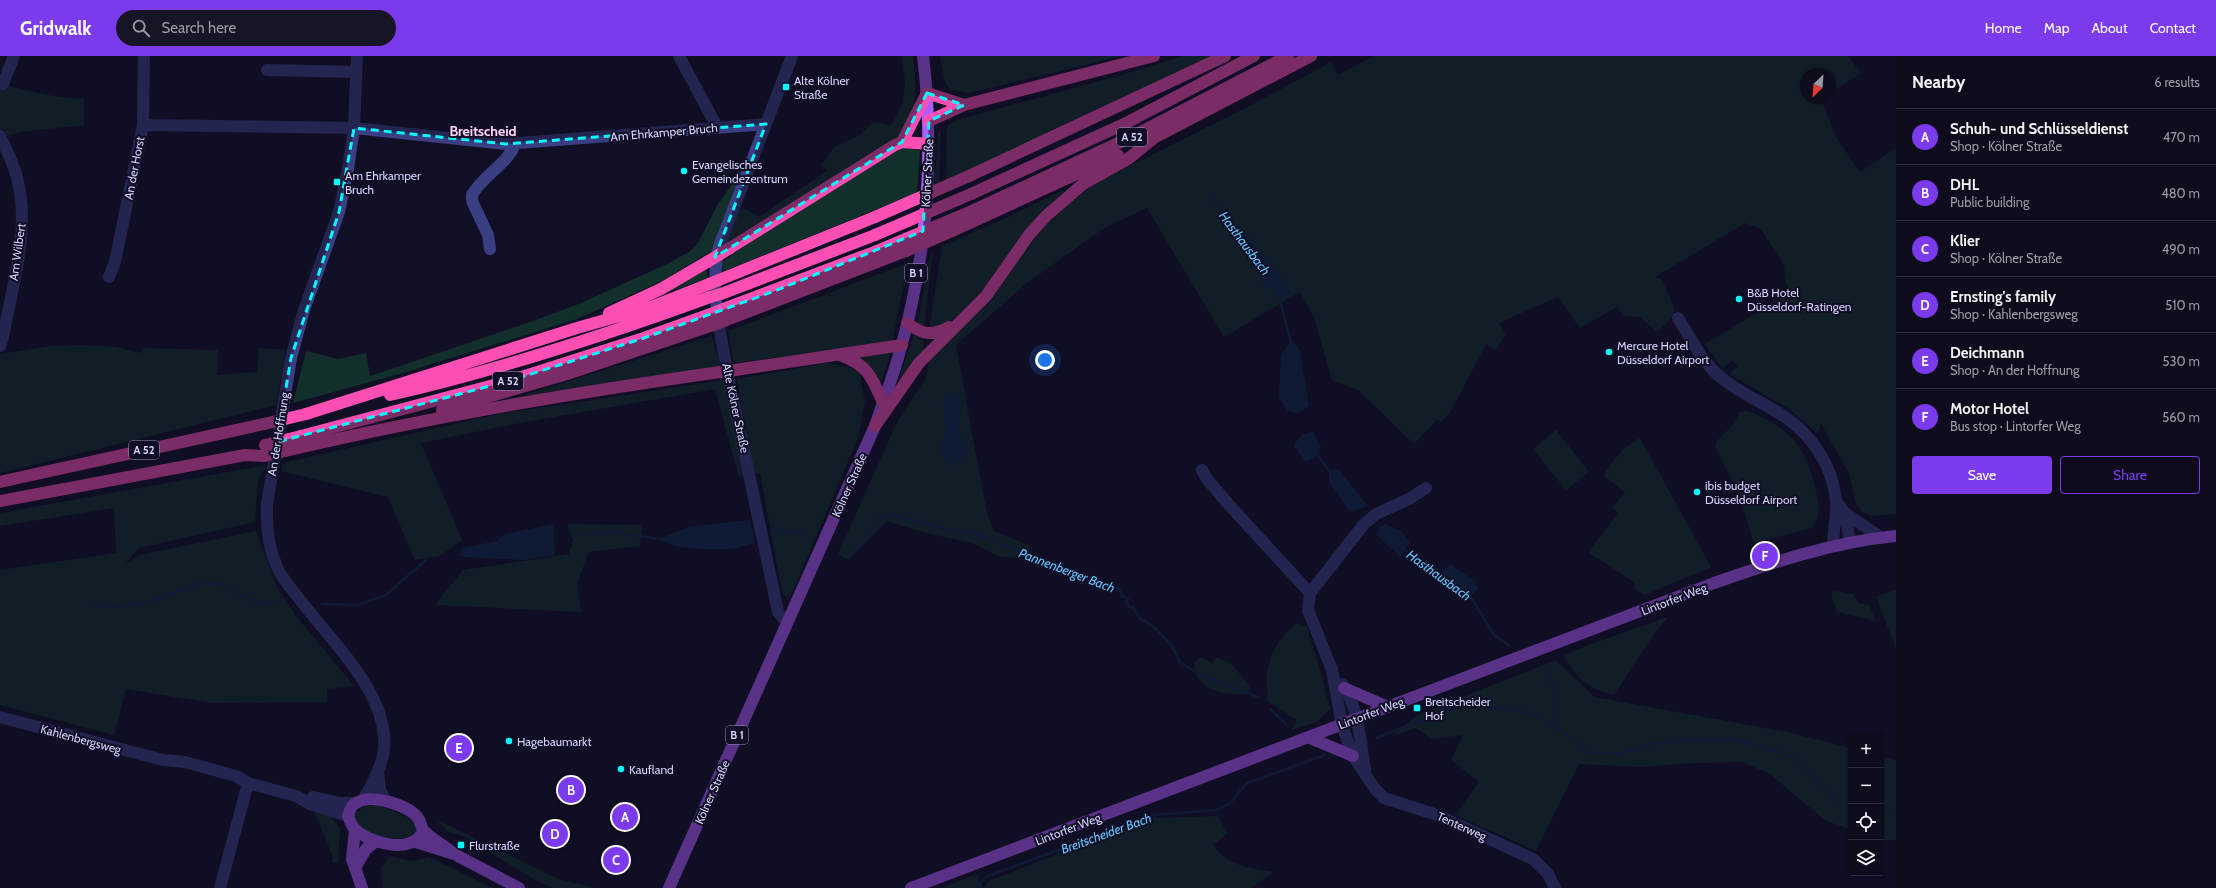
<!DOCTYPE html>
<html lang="en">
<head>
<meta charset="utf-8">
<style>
  body { margin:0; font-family:Cabin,sans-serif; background:#161425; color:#f1f3f6 }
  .controls { position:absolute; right:12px; bottom:12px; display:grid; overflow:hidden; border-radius:4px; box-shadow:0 1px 3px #0004 }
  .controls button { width:36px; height:36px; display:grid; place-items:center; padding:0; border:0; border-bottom:1px solid #2d2b3b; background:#0d0b1c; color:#f1f3f6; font:20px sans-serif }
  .compass { position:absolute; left:1800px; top:12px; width:36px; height:36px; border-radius:50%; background:#0d0b1c; box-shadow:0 1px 3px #0004; rotate:205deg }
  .you { position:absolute; left:1045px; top:304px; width:14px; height:14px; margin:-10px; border:3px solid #fff; border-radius:50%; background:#1a73e8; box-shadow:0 0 0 6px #1a73e833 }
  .badge { display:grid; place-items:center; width:26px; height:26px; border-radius:50%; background:#7c3aed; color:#fff; font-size:13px; font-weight:700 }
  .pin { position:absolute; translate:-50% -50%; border:2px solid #fff; box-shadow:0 1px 4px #0006 }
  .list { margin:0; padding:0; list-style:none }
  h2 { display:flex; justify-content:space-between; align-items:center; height:52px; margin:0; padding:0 16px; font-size:17px }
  h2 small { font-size:13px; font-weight:400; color:#9a9ba3 }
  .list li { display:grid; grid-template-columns:26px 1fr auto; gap:12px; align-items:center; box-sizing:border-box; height:56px; padding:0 16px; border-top:1px solid #2d2b3b }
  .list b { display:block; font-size:15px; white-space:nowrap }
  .list p { margin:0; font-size:13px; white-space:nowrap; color:#9a9ba3 }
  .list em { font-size:13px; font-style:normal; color:#9a9ba3 }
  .actions { display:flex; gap:8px; padding:12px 16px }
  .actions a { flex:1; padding:9px 0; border:1px solid #7c3aed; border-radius:4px; text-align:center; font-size:14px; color:#7c3aed }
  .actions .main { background:#7c3aed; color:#fff }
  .icon { flex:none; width:22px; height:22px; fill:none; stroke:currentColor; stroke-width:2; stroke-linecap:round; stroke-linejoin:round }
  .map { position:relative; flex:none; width:1896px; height:832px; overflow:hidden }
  header { display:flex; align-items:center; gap:24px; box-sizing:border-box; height:56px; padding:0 20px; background:#7c3aed; color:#fff }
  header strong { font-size:19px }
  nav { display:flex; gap:22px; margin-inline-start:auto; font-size:14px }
  .search { width:280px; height:36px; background:#161425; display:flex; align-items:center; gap:10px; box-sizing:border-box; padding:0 14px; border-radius:22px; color:#9a9ba3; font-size:15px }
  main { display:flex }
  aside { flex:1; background:#0d0b1c }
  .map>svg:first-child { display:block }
</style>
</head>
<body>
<header>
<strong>Gridwalk</strong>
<div class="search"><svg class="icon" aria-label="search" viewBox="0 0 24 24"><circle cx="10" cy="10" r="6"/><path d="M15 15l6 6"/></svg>Search here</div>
<nav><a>Home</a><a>Map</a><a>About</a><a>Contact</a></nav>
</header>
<main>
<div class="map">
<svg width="1896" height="832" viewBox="0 0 1896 832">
  <rect width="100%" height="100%" fill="#110f25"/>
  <path fill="#122f2b" d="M902 0H913C915 24 920 53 904 74 899 81 889 86 882 92L726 187 738 155 744 152 759 161 828 114 821 110 834 91 860 79 873 66 891 69 903 47 905 27Z
    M940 0H1122L969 37 951 34 945 27Z
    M1183 0H1213L946 126 947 74 948 69 957 64 1118 20Z
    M1374 0H1848L1861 17 1830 37V18H1806V42H1823L1821 43 1836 81 1860 116 1896 92V458L1871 460 1862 456 1856 447 1849 417 1821 368 1817 377 1789 353 1729 318 1738 310 1732 305 1722 312 1705 288 1791 236 1786 227 1784 209 1761 173 1745 167 1655 221 1662 223 1675 254 1671 262 1658 276 1639 261 1623 260 1617 251 1580 272 1558 241 1499 267 1506 278 1496 294 1486 288 1451 355 1441 366 1438 363 1414 388 1358 334 1332 324 1314 261 1299 236 1224 281 1147 152 1106 171 1090 182 1027 227 956 289 980 421 987 457 994 475 1033 491 1014 502 998 500 973 487 926 477 887 465 848 504 838 498 897 366 926 322 930 300 980 255 1045 169 1082 136 1102 124 1259 45 1331 6 1338 19Z
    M0 28C28 35 55 42 84 43V69L21 76 7 80 4 72 0 74Z
    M941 72 939 128 934 131 938 77Z
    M907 91 920 95 917 137 724 215 721 207 761 178 899 94Z
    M736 123 738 128 713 194 662 225 577 263 403 317 293 347 306 295 338 303 366 297 370 320 536 264 581 247 669 207 689 196 698 187 718 148Z
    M1063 134 1064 136 1040 159 973 247 946 268 929 274 942 190 1008 161Z
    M933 194 924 272 920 270 918 265 931 196Z
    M908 207 892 287 734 307 728 275Z
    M706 211 708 222 643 245Z
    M914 278 923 284 924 294 897 329Z
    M712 280 720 310 515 342Z
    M81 289 116 291 141 297 142 292 218 294 217 319 257 316 259 292 286 294 276 349 0 417V298L51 290Z
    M891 294 880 331 852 299Z
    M826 307 861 314V328L865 344 858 382 789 544 782 537 760 417 754 418 737 323Z
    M725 324 745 420 739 421 715 333 525 366 421 387 462 484 440 500 415 504 388 441 281 415 283 407 499 358Z
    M1748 355C1788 371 1805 388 1815 431 1819 449 1822 456 1812 472L1754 487 1740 441 1715 390 1717 385 1733 369 1740 356Z
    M1556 374 1589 416 1566 434 1533 393Z
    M1640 382 1711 511 1645 539 1636 534 1634 526 1588 496 1618 458 1613 451 1625 436 1603 419 1622 394Z
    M267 409 258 424 255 466 139 492 125 508 140 499 256 475 277 531 296 560 354 630 327 633V646L212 647 126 633 114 679 0 649V514L116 497 114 452 0 470V457Z
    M567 468 642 469 640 490 589 496 577 527 581 556 435 549 463 514 569 498 573 484Z
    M1896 533V592L1876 541Z
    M1835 535 1853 538 1858 547 1869 549 1876 565 1837 556 1832 542V537Z
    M1668 561 1656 575 1614 639C1588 633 1577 623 1564 600L1588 589Z
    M1298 567 1307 571 1323 625 1330 653 1317 666 1291 674 1297 664 1267 645C1268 636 1266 628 1267 619 1268 599 1282 577 1298 567Z
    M1201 601 1212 607 1217 602C1239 608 1235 616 1250 630L1248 637C1226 641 1194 634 1194 607Z
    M1556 604 1594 641 1787 676 1851 692V773L1826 765 1770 718 1742 706 1693 707 1642 711 1579 708 1536 795 1455 759 1479 726 1451 704 1463 679 1432 683 1416 672 1392 680 1417 659Z
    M1881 700 1896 704V784H1881Z
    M381 749 410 763 418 772 413 782C397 783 374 784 360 772 357 769 356 763 354 760 361 749 369 749 381 749Z
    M316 754 331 761 340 772 338 807 332 806 333 801 315 757Z
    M1217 760 1228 777 1213 789C1231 812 1247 811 1273 816L1251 832H984L989 825 1150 762Z
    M436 763 558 823 596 832H553L535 824 465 781 447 775Z
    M390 800 413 805 429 801 493 832H383L381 813Z
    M977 818 983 832H941Z"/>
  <path fill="#0e2a49" d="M1239 169 1269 204 1292 236 1280 243 1269 228 1264 232 1256 211 1230 181V170Z
    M1291 284 1300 294 1309 350 1298 357 1288 355 1279 342 1281 299Z
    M954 338 961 346 959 378 964 381 970 396 963 403 949 410 939 392 946 381 943 350 945 339Z
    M1313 376 1321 391 1318 399 1306 406 1294 390C1299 381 1302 377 1313 376Z
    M1338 413 1368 450 1350 456 1329 426V414Z
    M750 464 755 487C746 489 736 493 727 493 711 494 670 493 659 483L688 471Z
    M553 468 555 499 525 504 464 501 458 498 463 492 497 485 505 478Z
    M1385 468 1400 474 1410 486 1400 501 1377 479 1380 471Z
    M1450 508 1476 526 1478 533 1464 546 1435 523Z"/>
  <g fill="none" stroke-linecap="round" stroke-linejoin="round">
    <path stroke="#0e2a49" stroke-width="2.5" d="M1209 136 1231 171
      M1279 240 1291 287
      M1317 398 1331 417
      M773 474 807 478
      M869 479 876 464 890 458 943 472 977 478 1063 514 1070 515 1074 519 1120 533 1122 540 1128 543 1126 546 1129 551H1133L1140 563C1154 568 1176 591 1179 605L1198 618 1258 641
      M572 480 609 476 661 483
      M1404 493 1443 518
      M851 496 864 487
      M1469 538 1494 579 1508 589
      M92 548 121 551 151 545 201 527 220 528 261 548 281 544
      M322 548 357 549 386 539 426 504
      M1541 612 1552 625 1556 648 1553 669
      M1270 653 1286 668
      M1377 682 1481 641 1492 652C1532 651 1560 672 1589 697H1621L1648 689 1674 685 1734 683 1782 697 1798 705 1834 742 1851 752
      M1881 757 1896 754
      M978 832 985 821 1154 759 1216 754 1229 748 1247 727 1325 699"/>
    <path stroke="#3a3e83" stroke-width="12" d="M357 0 354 72 348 113 339 156 304 254 291 302 267 448C266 470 268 491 277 511 282 523 293 535 301 545 332 586 389 638 384 693 383 708 371 731 363 744
      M679 0 717 71
      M267 14 356 16
      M3 28 14 0
      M143 69 354 72 506 88 766 68
      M0 80C7 95 15 110 18 126 30 174 12 232 3 281L0 290
      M490 193 488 179 472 145V139C483 119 507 109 515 88
      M109 221 115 206 143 69 144 0
      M1678 262C1690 281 1701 304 1718 319 1738 337 1763 346 1785 361 1813 380 1833 411 1836 445 1837 459 1833 476 1833 490
      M1202 414 1207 423 1230 450 1310 537 1308 554 1332 614 1342 669 1353 700 1375 733 1384 742 1437 759 1533 803 1548 818 1555 832
      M1836 445 1845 457 1850 486
      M1845 457 1880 481
      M1310 537 1364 468 1376 458 1409 443 1426 432
      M787 567 778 556 726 309C719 270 709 227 720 188L792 0
      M1342 628C1359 652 1360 684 1365 713
      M0 661 163 704 185 706 236 720 248 727 296 740 310 748 348 760
      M378 714 380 734 386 745
      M313 741 340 747H355
      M220 832 248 727"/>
    <path stroke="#b15bfd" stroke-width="12" d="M1344 632 1388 651
      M1310 682 1353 700
      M355 773 352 803 362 832
      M423 775C413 799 370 788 355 773 351 770 350 764 348 760 350 755 351 749 356 747 371 737 408 749 418 762 421 766 421 773 425 776 433 784 445 790 454 798
      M416 786 454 798 519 832
      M355 812 366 793 376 785
      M669 832 875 370C883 346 893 321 900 295 927 201 935 98 923 0
      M911 832 1714 527C1774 506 1833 486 1896 480"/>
    <path stroke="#fd4fb3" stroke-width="12" d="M929 65 964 49 1154 0
      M1148 85 1311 0
      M902 86 927 37 964 49
      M969 120 1225 0
      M971 138 1124 68 1254 0
      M972 155 1129 82 1288 0
      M952 175 1118 99
      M730 192 895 89 902 86 929 88
      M719 224 875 161
      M721 238 875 179
      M723 253 877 195
      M609 257 661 233 707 206
      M724 265 906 195
      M907 267C922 278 931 281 949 271
      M840 299C868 309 872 321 883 347
      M735 314 902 289
      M390 339C499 314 606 279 710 241
      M442 354 567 318 713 269
      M306 358 577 272 651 251 709 228
      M875 370 919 307 986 240 1029 179 1046 160 1083 128 1128 103 1155 81
      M301 380 509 325 644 282 711 258
      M298 392C438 359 579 336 720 316
      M0 426 264 368
      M0 445 245 399 264 400"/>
    <path stroke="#fd4fb3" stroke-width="12" d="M875 161 969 120
      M875 179 971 138
      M877 195 972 155
      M906 195 952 175
      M707 206 730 192
      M709 228 719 224
      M710 241 721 238
      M711 258 723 253
      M713 269 724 265
      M720 316 735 314
      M264 368 306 358
      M265 389 301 380
      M264 400 298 392"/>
  </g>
  <path d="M0 0H1896V832H0ZM927 37 964 49 929 65 923 175 772 236 644 282 509 325 277 386 291 302 339 156 354 72 506 88 766 68 715 201 902 86Z" fill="#110f25" fill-opacity=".55" fill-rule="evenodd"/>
  <path fill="none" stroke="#03f9fb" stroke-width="3" stroke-dasharray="8 5" stroke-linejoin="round" d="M927 37 964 49 929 65 923 175 772 236 644 282 509 325 277 386 291 302 339 156 354 72 506 88 766 68 715 201 902 86Z"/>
  <g fill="#03f9fb" stroke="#110f25" stroke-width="1.5">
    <rect x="782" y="27" width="8" height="8" rx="2"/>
    <circle cx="684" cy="115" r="4"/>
    <rect x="333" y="122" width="8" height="8" rx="2"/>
    <circle cx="1739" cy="243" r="4"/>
    <circle cx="1609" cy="296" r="4"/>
    <circle cx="1697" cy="436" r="4"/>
    <rect x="1413" y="648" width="8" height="8" rx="2"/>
    <circle cx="509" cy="685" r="4"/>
    <circle cx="621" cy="713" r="4"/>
    <rect x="457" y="785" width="8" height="8" rx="2"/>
  </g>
  <g text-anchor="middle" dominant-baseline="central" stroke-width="4" stroke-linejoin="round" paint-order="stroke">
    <g fill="#110f25" stroke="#9a98bd" stroke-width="1">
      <rect x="1117" y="72" width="30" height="18" rx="3"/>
      <rect x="905" y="208" width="22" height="18" rx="3"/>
      <rect x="493" y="316" width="30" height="18" rx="3"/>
      <rect x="129" y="385" width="30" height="18" rx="3"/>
      <rect x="726" y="670" width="22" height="18" rx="3"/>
    </g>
    <g font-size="11" font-weight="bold" fill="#d4d3fe">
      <text x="1132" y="81">A 52</text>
      <text x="916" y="217">B 1</text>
      <text x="508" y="325">A 52</text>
      <text x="144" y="394">A 52</text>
      <text x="737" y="679">B 1</text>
    </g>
    <g font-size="12" fill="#d4d3fe" stroke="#110f25" text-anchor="start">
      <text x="794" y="24">Alte Kölner<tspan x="794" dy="14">Straße</tspan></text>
      <text x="692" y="108">Evangelisches<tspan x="692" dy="14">Gemeindezentrum</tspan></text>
      <text x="345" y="119">Am Ehrkamper<tspan x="345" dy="14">Bruch</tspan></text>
      <text x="1747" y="236">B&amp;B Hotel<tspan x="1747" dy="14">Düsseldorf-Ratingen</tspan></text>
      <text x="1617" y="289">Mercure Hotel<tspan x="1617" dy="14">Düsseldorf Airport</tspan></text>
      <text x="1705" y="429">ibis budget<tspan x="1705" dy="14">Düsseldorf Airport</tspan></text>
      <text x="1425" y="645">Breitscheider<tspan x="1425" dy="14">Hof</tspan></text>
      <text x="517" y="685">Hagebaumarkt</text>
      <text x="629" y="713">Kaufland</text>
      <text x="469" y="789">Flurstraße</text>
    </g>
    <g font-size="12" fill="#d4d3fe" stroke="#110f25">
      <text transform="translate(664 76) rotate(-5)">Am Ehrkamper Bruch</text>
      <text transform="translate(134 112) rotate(-79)">An der Horst</text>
      <text transform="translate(927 117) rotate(-87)">Kölner Straße</text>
      <text transform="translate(17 196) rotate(-82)">Am Wilbert</text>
      <text transform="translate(736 352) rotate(78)">Alte Kölner Straße</text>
      <text transform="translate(278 378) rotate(-81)">An der Hoffnung</text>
      <text transform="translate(849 429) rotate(-66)">Kölner Straße</text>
      <text transform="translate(1674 543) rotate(-21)">Lintorfer Weg</text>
      <text transform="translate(1371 657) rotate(-21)">Lintorfer Weg</text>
      <text transform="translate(81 683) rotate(15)">Kahlenbergsweg</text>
      <text transform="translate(712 736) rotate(-66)">Kölner Straße</text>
      <text transform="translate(1462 770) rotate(24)">Tenterweg</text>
      <text transform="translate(1068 773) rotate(-21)">Lintorfer Weg</text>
    </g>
    <g font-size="13" font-style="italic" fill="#62c4fd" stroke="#110f25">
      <text transform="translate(1245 187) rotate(53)">Hasthausbach</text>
      <text transform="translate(1067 514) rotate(21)">Pannenberger Bach</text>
      <text transform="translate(1439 519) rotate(36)">Hasthausbach</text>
      <text transform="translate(1106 777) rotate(-20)">Breitscheider Bach</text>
    </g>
    <g font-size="14" font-weight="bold" fill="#ffd5f3" stroke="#110f25">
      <text x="483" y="75">Breitscheid</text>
    </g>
  </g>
</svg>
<div class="controls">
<button>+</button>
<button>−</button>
<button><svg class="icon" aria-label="locate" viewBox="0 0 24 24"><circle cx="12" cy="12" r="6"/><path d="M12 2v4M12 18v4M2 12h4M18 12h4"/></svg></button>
<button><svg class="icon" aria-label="layers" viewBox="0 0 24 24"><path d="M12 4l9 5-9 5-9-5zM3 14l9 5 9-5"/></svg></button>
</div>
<svg class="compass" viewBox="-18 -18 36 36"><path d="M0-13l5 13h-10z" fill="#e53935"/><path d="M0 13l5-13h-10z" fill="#9a9ba3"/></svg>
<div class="you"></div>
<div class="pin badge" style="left:625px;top:761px">A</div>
<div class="pin badge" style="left:571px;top:734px">B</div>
<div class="pin badge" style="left:616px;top:804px">C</div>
<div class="pin badge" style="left:555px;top:778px">D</div>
<div class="pin badge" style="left:459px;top:692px">E</div>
<div class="pin badge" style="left:1765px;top:500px">F</div>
</div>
<aside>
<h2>Nearby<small>6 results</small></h2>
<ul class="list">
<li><span class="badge">A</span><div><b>Schuh- und Schlüsseldienst</b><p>Shop · Kölner Straße</p></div><em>470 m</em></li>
<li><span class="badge">B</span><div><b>DHL</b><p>Public building</p></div><em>480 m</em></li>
<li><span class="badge">C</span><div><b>Klier</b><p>Shop · Kölner Straße</p></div><em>490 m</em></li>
<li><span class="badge">D</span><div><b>Ernsting's family</b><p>Shop · Kahlenbergsweg</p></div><em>510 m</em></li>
<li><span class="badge">E</span><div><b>Deichmann</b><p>Shop · An der Hoffnung</p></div><em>530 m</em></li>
<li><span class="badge">F</span><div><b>Motor Hotel</b><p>Bus stop · Lintorfer Weg</p></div><em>560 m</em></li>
</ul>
<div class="actions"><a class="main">Save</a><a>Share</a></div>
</aside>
</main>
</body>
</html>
